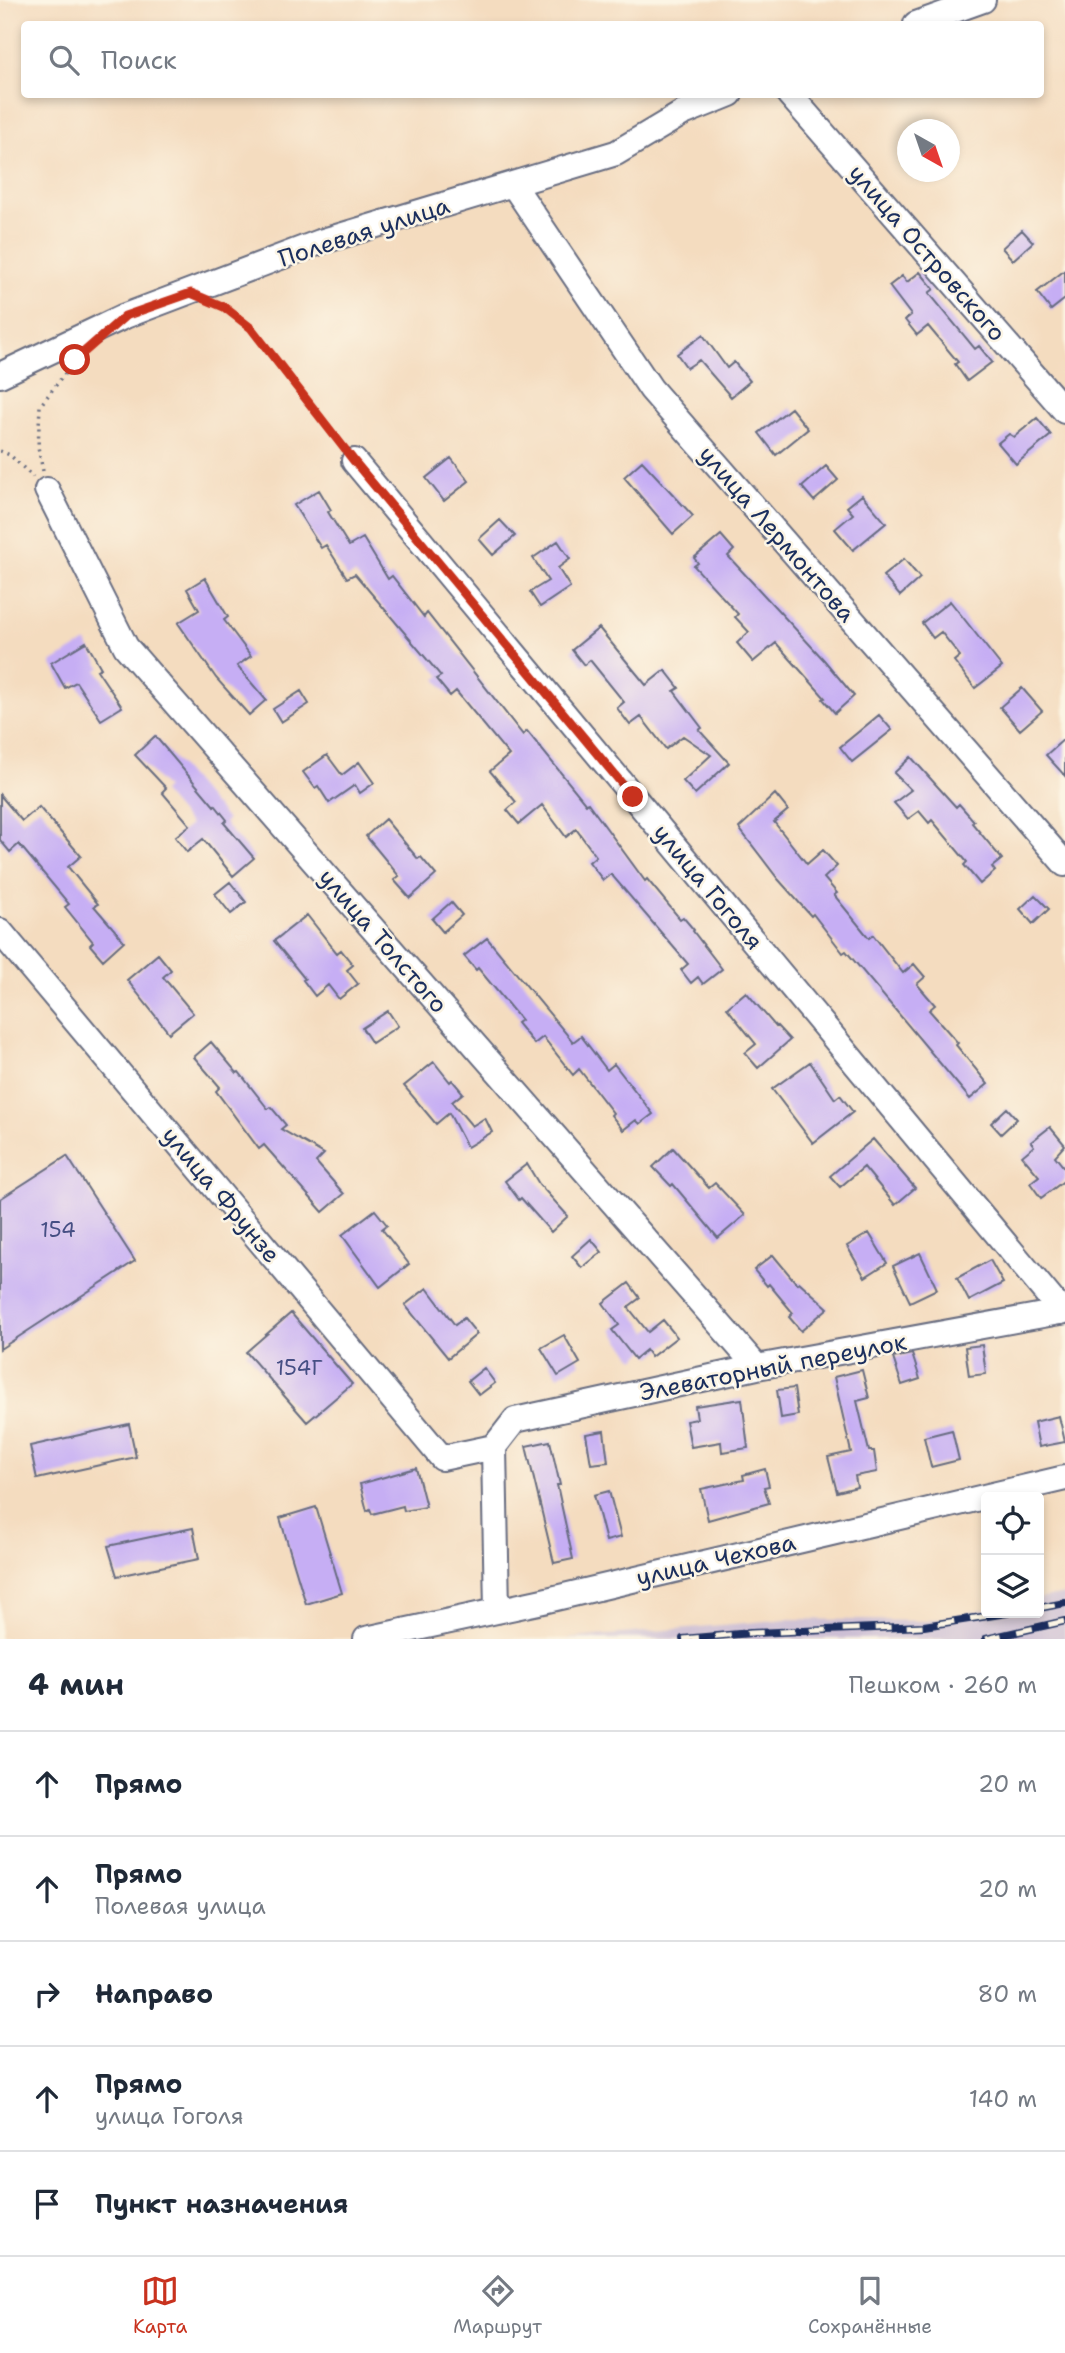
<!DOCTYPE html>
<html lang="ru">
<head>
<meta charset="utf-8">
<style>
  body { margin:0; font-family:"Shantell Sans",sans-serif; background:#f2f2f3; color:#1f2937 }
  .controls { position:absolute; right:21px; bottom:21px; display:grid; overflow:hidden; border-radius:7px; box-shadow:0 4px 10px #0003 }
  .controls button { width:63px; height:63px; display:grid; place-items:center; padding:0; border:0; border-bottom:2px solid #e0e1e3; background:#fff; color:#1f2937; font:35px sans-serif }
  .compass { position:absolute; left:897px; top:119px; width:63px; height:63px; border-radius:50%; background:#fff; box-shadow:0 4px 10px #0003; rotate:140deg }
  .stop { position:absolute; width:21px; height:21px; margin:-16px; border:5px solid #c8321e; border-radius:50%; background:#fff }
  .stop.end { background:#c8321e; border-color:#fff; box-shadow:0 2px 7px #0008 }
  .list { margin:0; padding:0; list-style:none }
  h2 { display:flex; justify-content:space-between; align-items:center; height:91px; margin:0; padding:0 28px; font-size:30px }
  h2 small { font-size:23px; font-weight:400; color:#747a83 }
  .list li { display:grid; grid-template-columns:46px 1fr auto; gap:21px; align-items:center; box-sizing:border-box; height:105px; padding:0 28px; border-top:2px solid #e0e1e3 }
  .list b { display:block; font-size:26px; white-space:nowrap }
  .list p { margin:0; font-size:23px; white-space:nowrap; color:#747a83 }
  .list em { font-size:23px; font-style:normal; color:#747a83 }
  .icon { flex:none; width:38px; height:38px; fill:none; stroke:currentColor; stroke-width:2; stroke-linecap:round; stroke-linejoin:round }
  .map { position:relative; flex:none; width:1065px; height:1639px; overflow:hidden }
  .search { position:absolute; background:#fff; box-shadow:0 4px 10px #0003; left:21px; right:21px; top:21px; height:77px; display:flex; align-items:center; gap:18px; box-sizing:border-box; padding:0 24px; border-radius:7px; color:#747a83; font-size:26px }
  .sheet { height:616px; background:#fff }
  nav { display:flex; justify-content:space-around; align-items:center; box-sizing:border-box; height:98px; border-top:2px solid #e0e1e3; background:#fff; font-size:19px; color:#747a83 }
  nav a { display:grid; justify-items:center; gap:4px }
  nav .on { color:#c8321e }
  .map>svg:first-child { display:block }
</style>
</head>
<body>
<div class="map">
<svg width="1065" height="1639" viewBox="0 0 1065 1639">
  <rect width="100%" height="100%" fill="#fcf5e5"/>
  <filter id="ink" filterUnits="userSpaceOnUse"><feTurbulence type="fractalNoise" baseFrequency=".0143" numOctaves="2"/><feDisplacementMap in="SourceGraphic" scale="14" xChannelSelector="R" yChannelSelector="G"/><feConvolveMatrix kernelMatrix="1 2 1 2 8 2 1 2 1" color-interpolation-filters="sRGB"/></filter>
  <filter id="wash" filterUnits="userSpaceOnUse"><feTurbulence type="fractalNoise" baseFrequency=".00686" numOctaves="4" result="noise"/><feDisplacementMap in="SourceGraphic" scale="28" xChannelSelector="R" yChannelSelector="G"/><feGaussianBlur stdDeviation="1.57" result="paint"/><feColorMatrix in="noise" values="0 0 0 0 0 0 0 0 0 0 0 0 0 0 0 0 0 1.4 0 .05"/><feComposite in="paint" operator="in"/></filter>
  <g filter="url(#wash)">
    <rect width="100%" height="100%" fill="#f4dcbf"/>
    <path fill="#ccbed4" d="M1065 1594V1639H565L788 1619 926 1621 986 1609V1613H1039V1599Z"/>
    <g id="blocks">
      <path fill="#c6aef4" d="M1022 230 1033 242 1013 260 1002 248Z
        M1065 270V299L1051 310 1037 292Z
        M920 272 934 289 929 293 975 349 979 346 992 362 967 381 955 364 958 362 928 326 917 335 905 320 911 315 889 286 902 276 907 282Z
        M703 335 727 368 734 362 750 381 731 397 699 360 687 368 677 354Z
        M791 408 808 429 776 455 759 433Z
        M1037 418 1051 435 1016 464 998 443 1009 434 1014 437Z
        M451 458 469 481 444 501 426 478Z
        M642 461 693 516 673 534 624 477Z
        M826 466 838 480 814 501 802 487Z
        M319 490 331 510 328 512 349 546 363 538 388 579 392 576 424 617 427 613 523 735 527 731 586 804 588 803 645 881 647 879 680 919 683 917 694 930 693 931 722 969 703 984 698 977 691 983 681 970 688 964 611 874 603 880 589 862 596 856 576 829 566 837 542 805 519 824 507 810 516 802 490 771 509 755 456 691 450 696 436 679 441 676 355 574 347 578 326 545 321 548 294 505Z
        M862 495 886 523 853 550 835 529 853 514 847 507Z
        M500 520 515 536 493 555 479 539Z
        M721 535 734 550 728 556 824 660 854 696 835 713 823 699 825 698 776 643 753 662 737 643 749 632 735 617 738 614 694 566 698 563 694 558Z
        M558 541 570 559 558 568 570 587 540 607 530 592 548 581 533 558Z
        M904 559 920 578 900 596 883 576Z
        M205 578 228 617 224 620 251 656 237 666 266 700 249 715 216 678 178 623 199 610 187 589Z
        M950 601 1002 667 975 688 954 661 960 656 941 632 933 638 922 623Z
        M599 628 646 685 665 670 679 688 674 691 702 728 699 730 729 763 695 794 683 781 711 755 683 736 666 749 641 717 630 725 617 708 624 702 590 660 584 665 572 650Z
        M86 642 101 668 97 670 122 707 101 720 76 682 65 688 51 663Z
        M1022 688 1042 711 1020 730 1000 707Z
        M301 691 309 704 281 722 273 709Z
        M879 715 892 730 852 762 840 747Z
        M155 736 214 806 215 805 227 820 224 823 254 858 233 876 203 839 187 852 175 837 190 825 162 792 166 788 135 755Z
        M1065 738V776L1046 755Z
        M327 755 342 775 359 762 374 783 360 793 355 785 329 803 318 786 315 788 303 772Z
        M911 757 956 807 959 804 974 821 972 823 1002 859 992 867 995 871 980 884 964 865 967 862 932 820 929 823 919 811 908 819 894 803 911 790 894 773Z
        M775 794 788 810 774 822 807 864 823 850 837 866 824 878 837 893 834 895 869 938 873 935 903 973 914 964 925 977 917 984 935 1005 929 1010 958 1043 956 1045 988 1084 970 1099 846 951 843 953 813 914 811 916 778 879 739 828Z
        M0 795 22 821 39 807 81 856 68 867 98 904 94 906 124 941 103 960 90 945 93 942 65 907 69 904 19 844 10 852 0 840Z
        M385 819 418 859 421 857 436 875 410 898 394 880 399 876 366 836Z
        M230 882 246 902 231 914 215 894Z
        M1035 895 1049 909 1033 924 1020 909Z
        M451 902 462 915 443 932 432 919Z
        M307 915 337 953 341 950 353 965 347 970 358 984 339 999 328 985 315 996 303 980 305 979 274 941Z
        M487 938 573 1042 581 1036 607 1070 614 1064 653 1114 640 1124 636 1120 623 1130 611 1115 613 1113 579 1069 573 1075 543 1037 534 1044 517 1023 521 1020 478 968 476 970 464 956Z
        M158 954 171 970 163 977 193 1013 169 1033 127 980Z
        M746 992 776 1027 777 1026 790 1040 758 1068 745 1053 756 1044 727 1008Z
        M388 1011 398 1026 372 1043 362 1028Z
        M211 1042 237 1073 239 1072 268 1109 271 1107 286 1125 281 1129 324 1154 316 1162 344 1194 323 1212 264 1145 259 1149 216 1091 220 1087 194 1057Z
        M434 1062 450 1082 452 1080 463 1093 452 1102 456 1107 472 1126 485 1118 492 1132 467 1147 449 1113 436 1124 404 1086Z
        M810 1062 835 1099 840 1095 853 1112 813 1143 772 1089Z
        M1007 1108 1017 1119 1001 1134 991 1123Z
        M1050 1127 1065 1145 1055 1156 1065 1169V1180L1041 1198 1030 1183 1039 1176 1022 1156 1034 1146 1031 1142Z
        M873 1139 915 1188 895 1205 864 1167 840 1187 830 1176Z
        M673 1148 709 1188 715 1183 745 1215 718 1238 673 1184 671 1186 653 1167Z
        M67 1156 135 1261 0 1349V1199Z
        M527 1164 539 1184 568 1216 551 1232 521 1198 519 1200 505 1181Z
        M375 1210 387 1225 382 1229 409 1264 380 1287 342 1235Z
        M869 1233 887 1263 865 1277 847 1246Z
        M591 1239 602 1252 582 1268 572 1256Z
        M920 1253 937 1289 910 1302 893 1266Z
        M773 1255 797 1284 799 1282 828 1308 801 1331 789 1317 793 1313 769 1284 767 1286 754 1270Z
        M990 1260 1003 1283 969 1301 957 1278Z
        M629 1283 640 1298 628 1307 648 1332 663 1320 677 1337 651 1357 646 1350 635 1359 612 1330 619 1325 603 1303Z
        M427 1288 455 1325 464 1318 477 1334 448 1358 405 1305Z
        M291 1313 352 1384 307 1422 246 1352Z
        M564 1335 580 1363 558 1376 541 1348Z
        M982 1345 986 1374 969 1376 965 1347Z
        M912 1354 920 1379 902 1385 893 1358Z
        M484 1368 495 1383 479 1395 468 1381Z
        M862 1370 869 1398 857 1401 869 1451H874L877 1472 855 1476 857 1487 837 1492 828 1457 851 1452 834 1377Z
        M794 1388 798 1415 781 1418 777 1390Z
        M742 1399 748 1448 722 1452 721 1442 691 1447 686 1421 697 1419 695 1406Z
        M1059 1416 1065 1442 1039 1447 1034 1422Z
        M129 1424 136 1457 37 1479 30 1446Z
        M952 1430 959 1460 931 1467 924 1437Z
        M604 1431 608 1462 591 1464 586 1434Z
        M550 1441 560 1485H557L573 1559 554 1563 526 1446Z
        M416 1468 426 1507 404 1511 403 1506 372 1514 370 1509 367 1511 360 1484Z
        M765 1469 769 1486 764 1487 769 1503 708 1520 701 1489 744 1480 743 1475Z
        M609 1491 621 1537 606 1541 594 1495Z
        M316 1507 342 1593 306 1604 280 1518Z
        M193 1528 199 1559 117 1576 108 1546Z"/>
    </g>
  </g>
  <g filter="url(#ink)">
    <use href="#blocks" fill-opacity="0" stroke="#676c80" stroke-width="2"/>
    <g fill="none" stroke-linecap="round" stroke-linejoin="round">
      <defs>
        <path id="minor" d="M916 24 983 0
          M789 94 1065 411
          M514 186 651 389 1065 864
          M0 375 125 316 320 242 616 153 683 113 730 94
          M354 461 1062 1312
          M47 490 126 647 757 1367
          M0 931 442 1458 494 1447 515 1420 757 1367 1065 1311
          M494 1447 497 1611
          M366 1639 543 1601 1065 1478"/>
      </defs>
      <use href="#minor" stroke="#676c80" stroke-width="28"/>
      <path stroke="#676c80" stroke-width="3.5" stroke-dasharray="2 5" stroke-linecap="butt" d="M219 305 251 328 342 446
        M0 451 10 455 33 477
        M43 471 38 447 40 406 70 367"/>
      <use href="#minor" stroke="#fff" stroke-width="24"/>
      <defs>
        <path id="rail" d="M1039 1608 1065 1603
          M683 1639 751 1633 924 1626 1007 1613
          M986 1639 1065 1621"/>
      </defs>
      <use href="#rail" stroke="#1b2f5e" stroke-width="8"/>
      <use href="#rail" stroke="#fcf5e5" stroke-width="5" stroke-dasharray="16" stroke-linecap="butt"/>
    </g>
  </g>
  <g fill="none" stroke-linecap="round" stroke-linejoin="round" filter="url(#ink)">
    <path stroke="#c8321e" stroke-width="9" d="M75 360 125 316 191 293 224 307 251 328 354 461 633 797"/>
  </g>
  <g text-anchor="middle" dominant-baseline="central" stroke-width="5" stroke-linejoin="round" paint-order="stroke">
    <g font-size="21" fill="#464f84">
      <text x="58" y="1230">154</text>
      <text x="299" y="1368">154Г</text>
    </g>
    <g font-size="24" fill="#1b2f5e" stroke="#fcf5e5">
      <text transform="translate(364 232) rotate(-18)">Полевая улица</text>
      <text transform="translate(927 253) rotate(49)">улица Островского</text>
      <text transform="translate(777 534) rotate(49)">улица Лермонтова</text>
      <text transform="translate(708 887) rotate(50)">улица Гоголя</text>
      <text transform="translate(383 941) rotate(49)">улица Толстого</text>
      <text transform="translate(221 1195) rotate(50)">улица Фрунзе</text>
      <text transform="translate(773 1367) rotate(-11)">Элеваторный переулок</text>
      <text transform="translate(716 1560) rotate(-13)">улица Чехова</text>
    </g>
  </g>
</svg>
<div class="controls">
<button><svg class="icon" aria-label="locate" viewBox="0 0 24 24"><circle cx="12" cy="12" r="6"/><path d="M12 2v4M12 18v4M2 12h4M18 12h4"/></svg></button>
<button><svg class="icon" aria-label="layers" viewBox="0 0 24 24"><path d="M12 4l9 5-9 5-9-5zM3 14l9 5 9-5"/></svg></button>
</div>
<svg class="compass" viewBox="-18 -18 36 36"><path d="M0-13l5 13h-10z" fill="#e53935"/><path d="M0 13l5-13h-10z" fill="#747a83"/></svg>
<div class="stop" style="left:75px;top:360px"></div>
<div class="stop end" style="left:633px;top:797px"></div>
<div class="search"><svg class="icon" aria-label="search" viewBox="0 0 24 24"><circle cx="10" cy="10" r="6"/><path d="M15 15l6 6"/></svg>Поиск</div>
</div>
<section class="sheet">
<h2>4 мин<small>Пешком · 260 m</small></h2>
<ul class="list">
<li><svg class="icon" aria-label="ahead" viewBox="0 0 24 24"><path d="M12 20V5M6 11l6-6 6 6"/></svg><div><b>Прямо</b></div><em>20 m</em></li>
<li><svg class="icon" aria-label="ahead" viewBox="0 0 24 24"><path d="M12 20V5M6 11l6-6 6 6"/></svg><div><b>Прямо</b><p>Полевая улица</p></div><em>20 m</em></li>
<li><svg class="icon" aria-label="right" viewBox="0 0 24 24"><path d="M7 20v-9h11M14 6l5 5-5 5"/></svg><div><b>Направо</b></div><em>80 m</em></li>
<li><svg class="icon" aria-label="ahead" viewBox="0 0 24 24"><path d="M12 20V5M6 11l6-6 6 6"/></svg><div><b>Прямо</b><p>улица Гоголя</p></div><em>140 m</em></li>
<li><svg class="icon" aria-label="arrive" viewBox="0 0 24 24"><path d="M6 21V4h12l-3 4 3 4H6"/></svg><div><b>Пункт назначения</b></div></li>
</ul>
</section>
<nav>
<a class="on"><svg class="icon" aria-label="map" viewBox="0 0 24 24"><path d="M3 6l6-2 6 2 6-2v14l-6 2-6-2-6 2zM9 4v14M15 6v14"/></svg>Карта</a>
<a><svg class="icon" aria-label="directions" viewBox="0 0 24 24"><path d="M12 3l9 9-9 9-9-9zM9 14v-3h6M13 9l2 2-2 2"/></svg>Маршрут</a>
<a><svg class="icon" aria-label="saved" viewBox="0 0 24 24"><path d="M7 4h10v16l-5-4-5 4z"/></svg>Сохранённые</a>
</nav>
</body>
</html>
